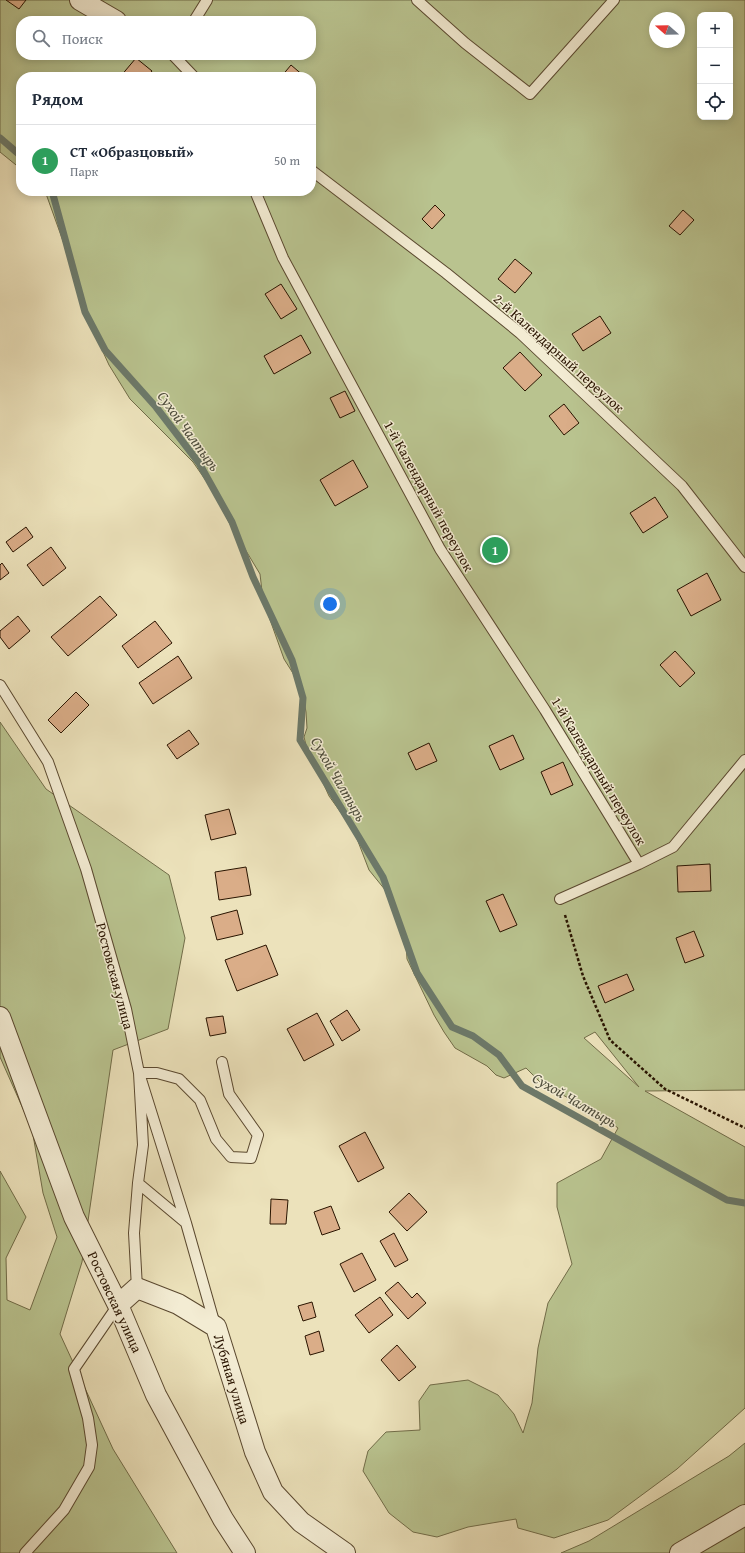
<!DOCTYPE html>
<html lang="ru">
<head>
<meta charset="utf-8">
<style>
  body { margin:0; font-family:"Gentium Book Plus",serif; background:#f6f6f7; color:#1f2937 }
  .controls { position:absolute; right:12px; top:12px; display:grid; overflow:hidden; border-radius:8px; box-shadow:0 2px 10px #0003 }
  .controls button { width:36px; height:36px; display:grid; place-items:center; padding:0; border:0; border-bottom:1px solid #e0e1e3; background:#fff; color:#1f2937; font:20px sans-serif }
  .compass { position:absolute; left:649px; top:12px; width:36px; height:36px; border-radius:50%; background:#fff; box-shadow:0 2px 10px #0003; rotate:290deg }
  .you { position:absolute; left:330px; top:604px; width:14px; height:14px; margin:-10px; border:3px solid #fff; border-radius:50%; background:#1a73e8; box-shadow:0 0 0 6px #1a73e833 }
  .badge { display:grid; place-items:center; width:26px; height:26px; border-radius:50%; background:#1a73e8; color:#fff; font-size:13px; font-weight:700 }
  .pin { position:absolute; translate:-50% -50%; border:2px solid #fff; box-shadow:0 1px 4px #0006 }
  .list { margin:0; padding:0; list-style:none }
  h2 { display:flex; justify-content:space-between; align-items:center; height:52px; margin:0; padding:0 16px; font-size:17px }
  h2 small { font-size:13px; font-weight:400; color:#747a83 }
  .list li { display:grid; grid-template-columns:26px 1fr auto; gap:12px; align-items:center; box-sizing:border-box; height:72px; padding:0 16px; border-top:1px solid #e0e1e3 }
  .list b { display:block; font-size:15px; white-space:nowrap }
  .list p { margin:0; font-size:13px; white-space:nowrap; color:#747a83 }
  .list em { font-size:13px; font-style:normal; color:#747a83 }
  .icon { flex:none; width:22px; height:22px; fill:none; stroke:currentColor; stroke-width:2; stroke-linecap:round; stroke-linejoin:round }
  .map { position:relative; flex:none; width:745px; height:1553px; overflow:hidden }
  .search { position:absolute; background:#fff; box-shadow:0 2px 10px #0003; left:16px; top:16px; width:300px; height:44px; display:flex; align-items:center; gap:10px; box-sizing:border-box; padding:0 14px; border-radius:16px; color:#747a83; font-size:15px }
  .panel { position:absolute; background:#fff; box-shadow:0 2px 10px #0003; left:16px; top:72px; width:300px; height:124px; border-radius:16px }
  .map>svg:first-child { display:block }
</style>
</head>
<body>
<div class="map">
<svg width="745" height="1553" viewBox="0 0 745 1553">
  <rect width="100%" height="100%" fill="#ece2bb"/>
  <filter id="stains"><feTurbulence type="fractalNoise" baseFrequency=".005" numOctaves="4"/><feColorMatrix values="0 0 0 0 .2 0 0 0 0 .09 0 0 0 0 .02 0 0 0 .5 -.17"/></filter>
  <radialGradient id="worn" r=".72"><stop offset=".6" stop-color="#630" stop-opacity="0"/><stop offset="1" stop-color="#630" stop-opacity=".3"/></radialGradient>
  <path fill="#b9c38f" stroke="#716c48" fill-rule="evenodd" d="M0 0H745V1090L645 1091 745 1147V1408L677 1469 608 1520 554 1538 518 1528 516 1519 468 1527 437 1537 413 1532 389 1513 363 1471 368 1451 386 1432 420 1430 419 1401 430 1385 468 1380 498 1395 514 1414 523 1433 532 1403 538 1348 548 1303 572 1264 557 1207V1183L601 1159 618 1128 603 1117 541 1083 526 1068 504 1078 496 1075 487 1066 455 1048 444 1032 434 1015 407 959 406 943 386 891 369 870 354 831 329 796 306 745 304 737 307 728 306 712 303 695 296 678 284 659 263 600 260 574 231 526 211 488 193 462 130 399 109 365 92 328 81 291 45 191H311V77H21V169L0 152ZM700 15H730V117H700ZM655 18H679V42H655ZM21 21H311V55H21ZM595 1032 639 1087 584 1038Z
    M0 722 46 789 169 875 185 938 168 1029 113 1050 82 1262 60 1334 113 1449 177 1553H0V1171L26 1217 6 1258 7 1300 30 1310 57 1237 43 1193 32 1129 0 1057Z
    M745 1443V1553H561L589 1541 729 1456Z"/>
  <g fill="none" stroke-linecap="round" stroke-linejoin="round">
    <path stroke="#6c796a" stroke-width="7" d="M0 138 21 156
      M52 191 85 312 105 350 156 407 199 463 232 522 253 577 292 660 303 698 300 740 383 877 417 973 452 1027 473 1036 499 1055 522 1086 727 1200 745 1203"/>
  </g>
  <path fill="#daad88" stroke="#291400" d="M6 0H26L19 9Z
    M136 58 152 71 147 77H120Z
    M291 65 305 77H281Z
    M435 205 445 215 432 229 422 219Z
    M683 210 694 220 680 235 669 226Z
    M515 259 532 273 515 293 498 279Z
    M281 284 297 309 281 319 265 294Z
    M600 316 611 333 583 351 572 334Z
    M301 335 311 353 274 374 264 356Z
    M520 352 542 375 525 391 503 368Z
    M345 391 355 411 340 418 330 398Z
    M564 404 579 423 564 435 549 416Z
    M353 460 368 487 335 506 320 480Z
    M655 497 668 517 643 533 630 513Z
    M26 527 33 537 13 552 6 542Z
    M51 547 66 568 43 586 27 565Z
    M2 563 9 573 0 580V565Z
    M707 573 721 600 691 616 677 590Z
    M100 596 117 615 68 656 51 637Z
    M18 616 30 631 9 649 0 637V631Z
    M155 621 172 643 138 668 122 646Z
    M675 651 695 673 680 687 660 665Z
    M178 656 192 678 153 704 139 683Z
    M76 692 89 705 61 733 48 720Z
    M189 730 199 744 177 759 167 745Z
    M513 735 524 759 500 770 489 746Z
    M429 743 437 761 416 770 408 753Z
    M563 762 573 785 551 795 541 772Z
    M229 809 236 834 211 840 205 815Z
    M710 864 711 891 678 892 677 866Z
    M246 867 251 895 219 900 215 872Z
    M503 894 517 925 500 932 486 901Z
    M237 910 243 934 217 940 211 917Z
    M694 931 704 956 685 963 676 938Z
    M266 945 278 975 237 991 225 960Z
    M627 974 634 990 605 1003 598 986Z
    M347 1010 360 1030 342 1041 330 1021Z
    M317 1013 334 1045 304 1061 287 1029Z
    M223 1016 226 1033 210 1036 206 1018Z
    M365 1132 384 1168 358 1182 339 1146Z
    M409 1193 427 1212 407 1231 389 1212Z
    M271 1199 288 1200 286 1224H270Z
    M331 1206 340 1229 322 1235 314 1212Z
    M394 1233 408 1260 395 1267 380 1241Z
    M362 1253 376 1280 354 1292 340 1264Z
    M398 1282 412 1298 417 1293 426 1303 408 1319 385 1293Z
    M380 1297 393 1315 369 1333 355 1315Z
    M312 1302 316 1317 303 1321 298 1306Z
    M319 1331 324 1351 310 1355 305 1336Z
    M397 1345 416 1367 399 1381 381 1360Z"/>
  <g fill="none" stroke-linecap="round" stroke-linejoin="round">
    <defs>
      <path id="service" d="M417 0 465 43 530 94 614 0
        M194 21 207 0
        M173 55 194 77
        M311 170 446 273 520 333 682 486 745 567
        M255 191 283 258 440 549 545 710 639 864
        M0 685 48 762 86 869 126 1009 139 1073 143 1145 138 1183 134 1233 137 1288
        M560 899 639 864 673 847 745 760
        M138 1183 186 1223 215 1325
        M186 1223 139 1073H157L179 1079 200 1100 216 1139 231 1157 251 1158 258 1135 229 1094 222 1062
        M25 1553 64 1510 89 1467 92 1445 88 1418 74 1369 118 1305"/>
      <path id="minor" d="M80 0 116 21
        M0 1017 74 1217 118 1305 156 1395 223 1519 245 1553
        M118 1305 137 1288 178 1304 216 1327 255 1452 273 1492 301 1522 345 1553
        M680 1553 745 1515"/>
    </defs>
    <use href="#service" stroke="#5a482f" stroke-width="12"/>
    <use href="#minor" stroke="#5a482f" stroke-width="22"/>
    <path stroke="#291400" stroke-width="2.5" stroke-dasharray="3 2" stroke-linecap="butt" d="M565 915 583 976 610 1040 665 1089 745 1128"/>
    <use href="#service" stroke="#f3ecd3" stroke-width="10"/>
    <use href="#minor" stroke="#f3ecd3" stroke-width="20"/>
  </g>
  <g text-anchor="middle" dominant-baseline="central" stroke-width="3" stroke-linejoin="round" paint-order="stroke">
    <g font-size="14" fill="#291400" stroke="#f3ecd3">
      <text transform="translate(559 353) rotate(42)">2-й Календарный переулок</text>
      <text transform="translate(429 496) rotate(61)">1-й Календарный переулок</text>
      <text transform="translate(599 771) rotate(59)">1-й Календарный переулок</text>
      <text transform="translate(115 976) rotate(75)">Ростовская улица</text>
      <text transform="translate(115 1302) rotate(65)">Ростовская улица</text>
      <text transform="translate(232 1379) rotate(73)">Лубяная улица</text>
    </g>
    <g font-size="15" font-style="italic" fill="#504f3e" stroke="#f3ecd3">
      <text transform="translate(189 431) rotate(54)">Сухой Чалтырь</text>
      <text transform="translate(339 779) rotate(60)">Сухой Чалтырь</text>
      <text transform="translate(575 1100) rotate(30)">Сухой Чалтырь</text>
    </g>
  </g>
  <rect width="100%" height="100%" filter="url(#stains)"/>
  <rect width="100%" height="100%" fill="url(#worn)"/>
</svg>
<div class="controls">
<button>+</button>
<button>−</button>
<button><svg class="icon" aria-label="locate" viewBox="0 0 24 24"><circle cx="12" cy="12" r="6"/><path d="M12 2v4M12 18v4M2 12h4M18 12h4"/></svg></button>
</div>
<svg class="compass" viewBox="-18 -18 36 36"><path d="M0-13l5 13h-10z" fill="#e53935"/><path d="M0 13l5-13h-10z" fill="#747a83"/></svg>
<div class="you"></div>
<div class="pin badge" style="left:495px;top:550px;background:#2e9e5b">1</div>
<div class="search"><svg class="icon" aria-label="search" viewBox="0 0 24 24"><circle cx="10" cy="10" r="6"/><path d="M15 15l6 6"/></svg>Поиск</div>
<section class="panel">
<h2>Рядом<small></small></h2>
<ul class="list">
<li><span class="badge" style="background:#2e9e5b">1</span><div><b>СТ «Образцовый»</b><p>Парк</p></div><em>50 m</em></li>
</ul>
</section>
</div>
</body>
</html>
